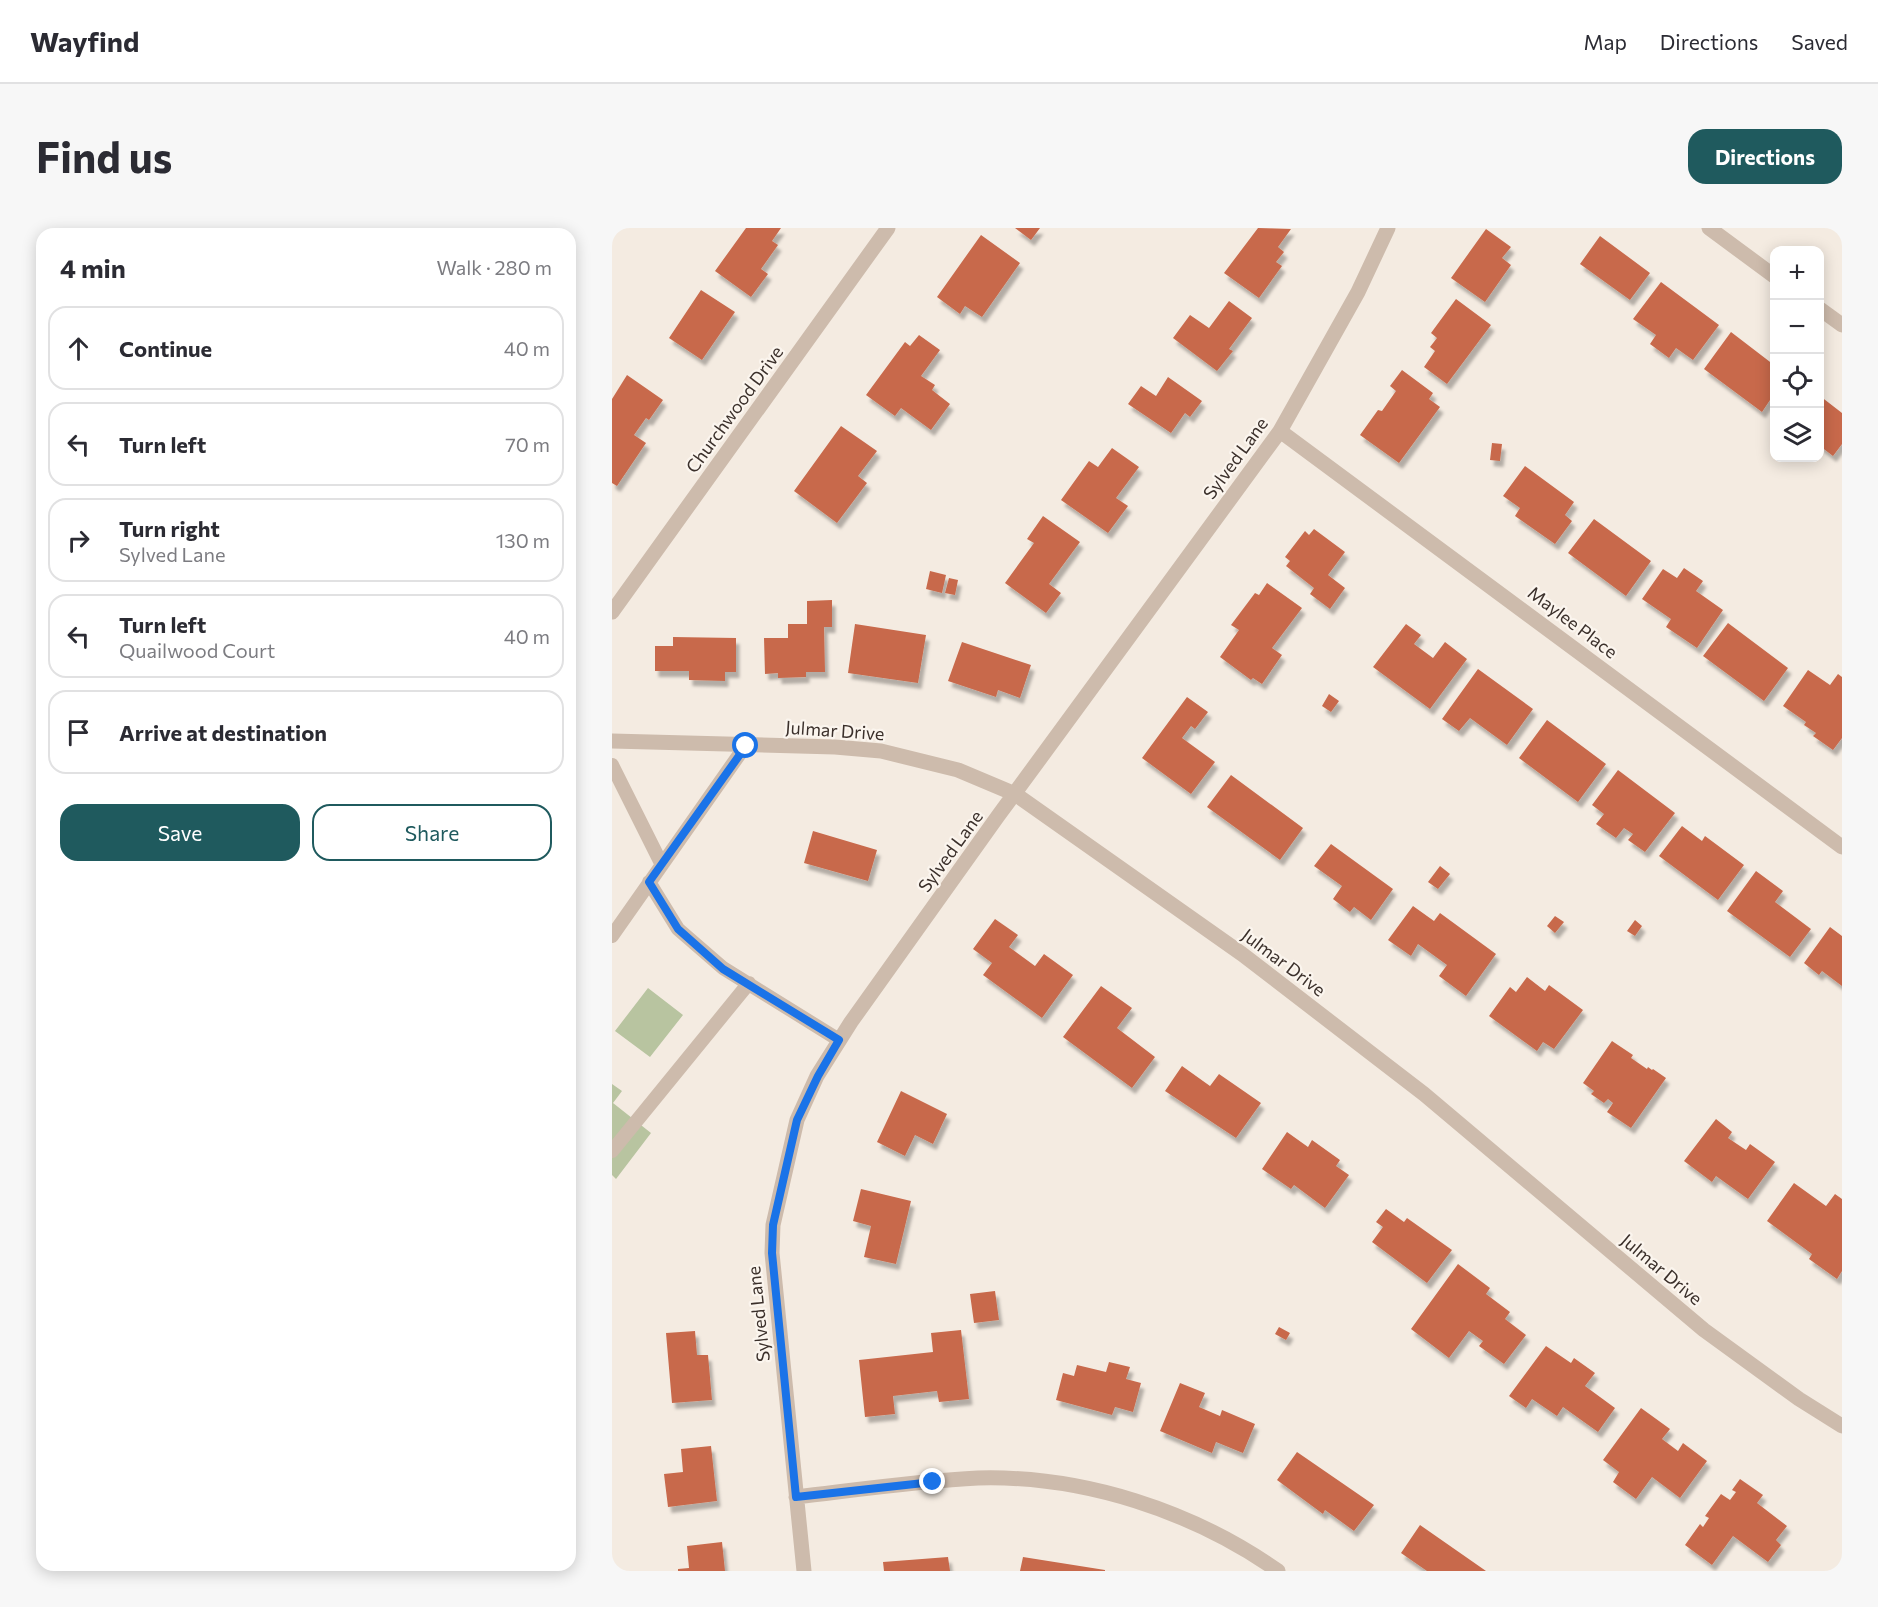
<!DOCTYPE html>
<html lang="en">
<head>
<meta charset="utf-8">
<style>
  body { margin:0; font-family:Commissioner,sans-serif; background:#f7f7f7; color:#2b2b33 }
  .controls { position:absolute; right:18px; top:18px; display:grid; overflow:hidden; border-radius:12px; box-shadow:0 3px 15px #0003 }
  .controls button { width:54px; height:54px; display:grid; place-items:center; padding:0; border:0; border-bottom:2px solid #e1e1e2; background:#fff; color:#2b2b33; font:30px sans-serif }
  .stop { position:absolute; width:18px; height:18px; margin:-14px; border:4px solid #1a73e8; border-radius:50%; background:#fff }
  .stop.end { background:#1a73e8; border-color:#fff; box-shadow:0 2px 6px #0008 }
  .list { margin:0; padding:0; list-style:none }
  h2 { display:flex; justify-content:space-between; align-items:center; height:78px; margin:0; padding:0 24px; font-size:26px }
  h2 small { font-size:20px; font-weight:400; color:#7c7c81 }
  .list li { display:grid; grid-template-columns:39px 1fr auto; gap:18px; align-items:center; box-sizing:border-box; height:84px; margin:0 12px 12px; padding:0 12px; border:2px solid #e1e1e2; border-radius:18px }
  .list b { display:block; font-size:22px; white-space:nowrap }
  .list p { margin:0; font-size:20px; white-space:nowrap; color:#7c7c81 }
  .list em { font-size:20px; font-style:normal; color:#7c7c81 }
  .actions { display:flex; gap:12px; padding:18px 24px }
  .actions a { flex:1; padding:14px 0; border:2px solid #1f5a5e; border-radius:18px; text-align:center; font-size:21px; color:#1f5a5e }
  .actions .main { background:#1f5a5e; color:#fff }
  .icon { flex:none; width:33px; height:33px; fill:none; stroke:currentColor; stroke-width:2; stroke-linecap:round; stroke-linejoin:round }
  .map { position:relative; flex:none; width:1230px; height:1343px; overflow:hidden; border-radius:18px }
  header { display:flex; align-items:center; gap:36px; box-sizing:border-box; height:84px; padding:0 30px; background:#fff; border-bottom:2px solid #e1e1e2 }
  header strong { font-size:28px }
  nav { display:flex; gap:33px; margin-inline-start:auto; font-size:21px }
  .intro { display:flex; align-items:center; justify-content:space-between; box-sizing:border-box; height:144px; padding:0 36px }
  h1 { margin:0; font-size:42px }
  .button { padding:15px 27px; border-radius:18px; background:#1f5a5e; color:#fff; font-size:21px; font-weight:700 }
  main { display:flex; gap:36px; padding:0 36px }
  aside { flex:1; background:#fff; border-radius:18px; box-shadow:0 3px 15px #0003 }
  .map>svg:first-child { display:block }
</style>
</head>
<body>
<header>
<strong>Wayfind</strong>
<nav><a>Map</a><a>Directions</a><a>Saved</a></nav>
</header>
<div class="intro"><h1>Find us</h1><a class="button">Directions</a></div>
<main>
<aside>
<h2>4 min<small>Walk · 280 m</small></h2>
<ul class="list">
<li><svg class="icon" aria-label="ahead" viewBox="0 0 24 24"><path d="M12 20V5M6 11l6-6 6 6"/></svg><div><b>Continue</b></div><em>40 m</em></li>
<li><svg class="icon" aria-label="left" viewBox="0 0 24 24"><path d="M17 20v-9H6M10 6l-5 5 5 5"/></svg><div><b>Turn left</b></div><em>70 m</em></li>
<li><svg class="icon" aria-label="right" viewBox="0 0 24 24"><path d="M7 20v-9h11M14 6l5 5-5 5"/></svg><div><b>Turn right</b><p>Sylved Lane</p></div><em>130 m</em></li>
<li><svg class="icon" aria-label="left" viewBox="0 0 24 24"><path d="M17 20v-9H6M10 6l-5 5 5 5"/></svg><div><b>Turn left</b><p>Quailwood Court</p></div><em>40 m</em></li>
<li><svg class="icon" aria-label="arrive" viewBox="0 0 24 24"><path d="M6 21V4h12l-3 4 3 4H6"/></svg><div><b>Arrive at destination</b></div></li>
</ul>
<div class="actions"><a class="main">Save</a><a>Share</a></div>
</aside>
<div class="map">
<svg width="1230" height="1343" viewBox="0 0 1230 1343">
  <defs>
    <filter id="shadow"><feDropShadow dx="3.5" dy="6" stdDeviation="1.5" flood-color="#0004"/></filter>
  </defs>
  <rect width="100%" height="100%" fill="#f4ebe1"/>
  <path fill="#b8c4a0" d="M36 760 71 787 38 829 3 803Z
    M0 856 10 863 1 875 39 905 4 951 0 947Z"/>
  <path fill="#c8694b" filter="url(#shadow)" d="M134 0H169L160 13 166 17 149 41 156 46 139 69 103 43Z
    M403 0H428L419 12Z
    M646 0 679 1 666 19 672 24 664 34 670 38 647 70 612 45Z
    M874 1 899 19 890 30 899 37 873 74 839 50Z
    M369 7 408 35 370 89 353 78 348 86 325 69Z
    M988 8 1038 45 1018 72 968 36Z
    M1049 54 1107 97 1081 132 1064 120 1057 130 1038 116 1044 107 1021 91Z
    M89 62 123 84 90 132 57 110Z
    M844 71 879 97 835 156 812 139 823 123 818 119 825 110 819 105Z
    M617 73 640 90 617 121 621 123 605 143 561 110 578 87 597 100Z
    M1119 104 1162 137V166L1150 184 1092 141Z
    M307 107 328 122 309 148 323 157 320 162 338 176 319 202 289 180 283 188 254 167 293 114 298 118Z
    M790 142 821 165 817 171 828 179 787 235 748 207 766 182 770 183 784 163 778 158Z
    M15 147 51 172 37 192 34 190 22 207 34 215 5 258 0 255V171Z
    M556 149 590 173 578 189 573 185 559 205 516 176 529 158 544 168Z
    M1208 168 1230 185V216L1221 228 1208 218Z
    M229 198 265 223 246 248 255 255 225 295 182 263Z
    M880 215 890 216 888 233 878 232Z
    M500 220 527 239 504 270 516 278 496 305 449 272 477 233 486 239Z
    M913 238 962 274 953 287 960 293 943 316 903 288 908 280 891 268Z
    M431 288 468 314 437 356 449 365 434 385 393 355 422 315 415 311Z
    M982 291 1039 333 1014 368 956 325Z
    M702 301 733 324 716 347 733 360 718 381 698 366 702 360 674 338 678 333 673 329 693 303 697 307Z
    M1072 340 1091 353 1084 363 1111 382 1085 420 1054 399 1059 391 1030 371 1051 341 1065 350Z
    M318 343 334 347 330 365 314 361Z
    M337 350 346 352 343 367 333 365Z
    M655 355 690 380 660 420 670 427 650 456 641 450 639 452 608 429 627 402 619 397 643 365 647 367Z
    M220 372V399H212L213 444H194V449L166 450V445L153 446 152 410H176V396H195V373Z
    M1116 395 1176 440 1152 473 1091 428Z
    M243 396 314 407 306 455 236 445Z
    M794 396 809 407 802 416 821 430 833 414 855 431 818 481 761 439Z
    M61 409 124 410V444H113V453L77 452V443H43V418H61Z
    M350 414 419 437 408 470 386 462 384 469 336 453Z
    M866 441 921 481 895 517 858 490 847 503 830 491Z
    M1196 442 1218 457 1226 446 1230 449V510L1221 522 1201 508 1204 505 1192 497 1194 494 1171 478Z
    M717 466 727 473 719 484 710 478Z
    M575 469 596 484 583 501 579 498 570 510 603 534 579 566 530 530Z
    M935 492 994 536 966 574 907 530Z
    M1006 542 1063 585 1033 624 1016 612 1021 606 1012 600 1004 610 984 596 992 586 980 577Z
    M619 547 691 600 668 632 595 579Z
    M1070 598 1090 613 1093 608 1132 637 1106 672 1047 628Z
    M201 603 265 622 256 653 192 635Z
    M719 616 781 661 759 692 742 679 738 684 721 671 730 658 702 638Z
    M828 638 838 646 826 661 816 654Z
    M1144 643 1171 663 1163 674 1199 701 1178 729 1115 683Z
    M801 678 822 693 828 685 884 726 854 768 827 748 835 737 806 716 799 728 776 712Z
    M943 688 952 694 943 705 935 698Z
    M383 691 406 707 397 719 423 738 432 726 461 747 430 790 371 747 380 735 361 721Z
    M1023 692 1030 698 1023 708 1015 703Z
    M1218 699 1230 708V758L1210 743 1207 747 1192 735Z
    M915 749 933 763 937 757 971 782 942 821 931 814 925 823 877 788 898 759 904 764Z
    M489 758 520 780 505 800 543 829 520 860 451 809Z
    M1000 813 1021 827 1019 830 1035 841 1036 839 1040 842 1041 841 1054 850 1019 900 995 884 1001 875 996 871 992 875 979 866 982 863 971 855Z
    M570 838 598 858 607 846 649 875 624 910 553 863Z
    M289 863 335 886 321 916 303 907 293 928 265 914Z
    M1104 891 1120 904 1116 910 1134 922 1138 916 1163 934 1136 971 1104 948 1100 954 1072 933Z
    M675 904 696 919 700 912 728 932 724 938 737 947 713 980 682 957 679 961 650 941Z
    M1182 955 1214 978 1223 966 1230 971V1043L1225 1051 1197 1031 1200 1026 1155 993Z
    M249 961 299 973 284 1036 252 1029 259 998 241 993Z
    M774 981 792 994 795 990 840 1022 815 1055 760 1014 771 999 764 994Z
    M846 1036 878 1060 874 1066 898 1084 893 1091 914 1107 892 1136 867 1118 871 1113 857 1103 837 1130 799 1101Z
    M383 1063 387 1092 362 1095 358 1066Z
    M667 1099 678 1105 674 1112 663 1106Z
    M349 1102 357 1171 327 1174 325 1163 281 1168 283 1186 253 1189 247 1132 321 1124 319 1105Z
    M83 1103 85 1127H96L100 1172 60 1175 54 1105Z
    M934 1118 959 1135 962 1130 983 1145 973 1158 1003 1180 986 1204 951 1179 945 1188 920 1171 914 1180 897 1168Z
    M497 1134 518 1139 514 1151 529 1155 521 1184 503 1179 500 1187 444 1172 451 1145 462 1148 465 1137 494 1144Z
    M568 1155 593 1165 587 1179 608 1188 610 1182 643 1196 631 1225 604 1214 600 1225 548 1203Z
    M1029 1180 1058 1201 1050 1211 1066 1223 1071 1215 1095 1233 1068 1270 1040 1249 1024 1271 1001 1254 1007 1244 991 1232Z
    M99 1218 105 1273 56 1279 52 1246 71 1244 69 1221Z
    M685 1224 762 1277 742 1303 713 1282 711 1286 665 1252Z
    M1128 1251 1151 1267 1145 1275 1175 1298 1164 1312 1169 1317 1156 1334 1121 1308 1100 1337 1073 1317 1088 1296 1091 1299 1097 1290 1093 1288 1109 1266 1118 1272 1124 1264 1120 1262Z
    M808 1297 874 1343H815L789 1325Z
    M110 1314 113 1343H66V1341L77 1340 75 1318Z
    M336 1329 338 1343H272L271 1334Z
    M411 1329 493 1342V1343H408Z"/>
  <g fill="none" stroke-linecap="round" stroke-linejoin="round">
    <path stroke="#cdbbac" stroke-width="14" d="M0 537 49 635
      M37 654 66 701 111 740 227 812
      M0 708 134 517
      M0 923 137 755"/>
    <path stroke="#cdbbac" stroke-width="15" d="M1097 0 1162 48
      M1208 81 1230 97
      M668 203 1230 619
      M0 384 276 0
      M0 513 223 519 269 523 346 542 403 566 630 726 812 866 1092 1102 1187 1171 1230 1198
      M184 1269C244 1262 305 1253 366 1250 471 1247 581 1283 666 1343
      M192 1343 160 1025 161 997 185 892 205 848 239 794 386 588 668 203 746 64 776 0"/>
  </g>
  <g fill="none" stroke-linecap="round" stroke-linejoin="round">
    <path stroke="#1a73e8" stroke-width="8" d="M134 518 37 654 66 701 111 741 227 812 206 848 185 892 161 997 160 1025 184 1269 321 1254"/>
  </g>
  <g text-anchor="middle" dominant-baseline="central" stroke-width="4.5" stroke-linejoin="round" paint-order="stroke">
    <g font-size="18" fill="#3b302b" stroke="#fbf5ee">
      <text transform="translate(122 181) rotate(-54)">Churchwood Drive</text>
      <text transform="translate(623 230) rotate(-54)">Sylved Lane</text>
      <text transform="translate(961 394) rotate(37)">Maylee Place</text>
      <text transform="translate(223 502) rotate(4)">Julmar Drive</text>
      <text transform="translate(338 623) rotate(-54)">Sylved Lane</text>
      <text transform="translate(672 734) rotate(37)">Julmar Drive</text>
      <text transform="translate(1050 1041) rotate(40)">Julmar Drive</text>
      <text transform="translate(146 1086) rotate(-96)">Sylved Lane</text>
    </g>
  </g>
</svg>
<div class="controls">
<button>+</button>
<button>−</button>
<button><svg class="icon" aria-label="locate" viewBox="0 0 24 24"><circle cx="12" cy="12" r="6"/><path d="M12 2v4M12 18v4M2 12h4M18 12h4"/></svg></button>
<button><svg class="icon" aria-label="layers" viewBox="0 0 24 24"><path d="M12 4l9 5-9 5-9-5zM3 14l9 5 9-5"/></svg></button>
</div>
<div class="stop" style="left:134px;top:518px"></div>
<div class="stop end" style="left:321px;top:1254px"></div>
</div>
</main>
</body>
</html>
